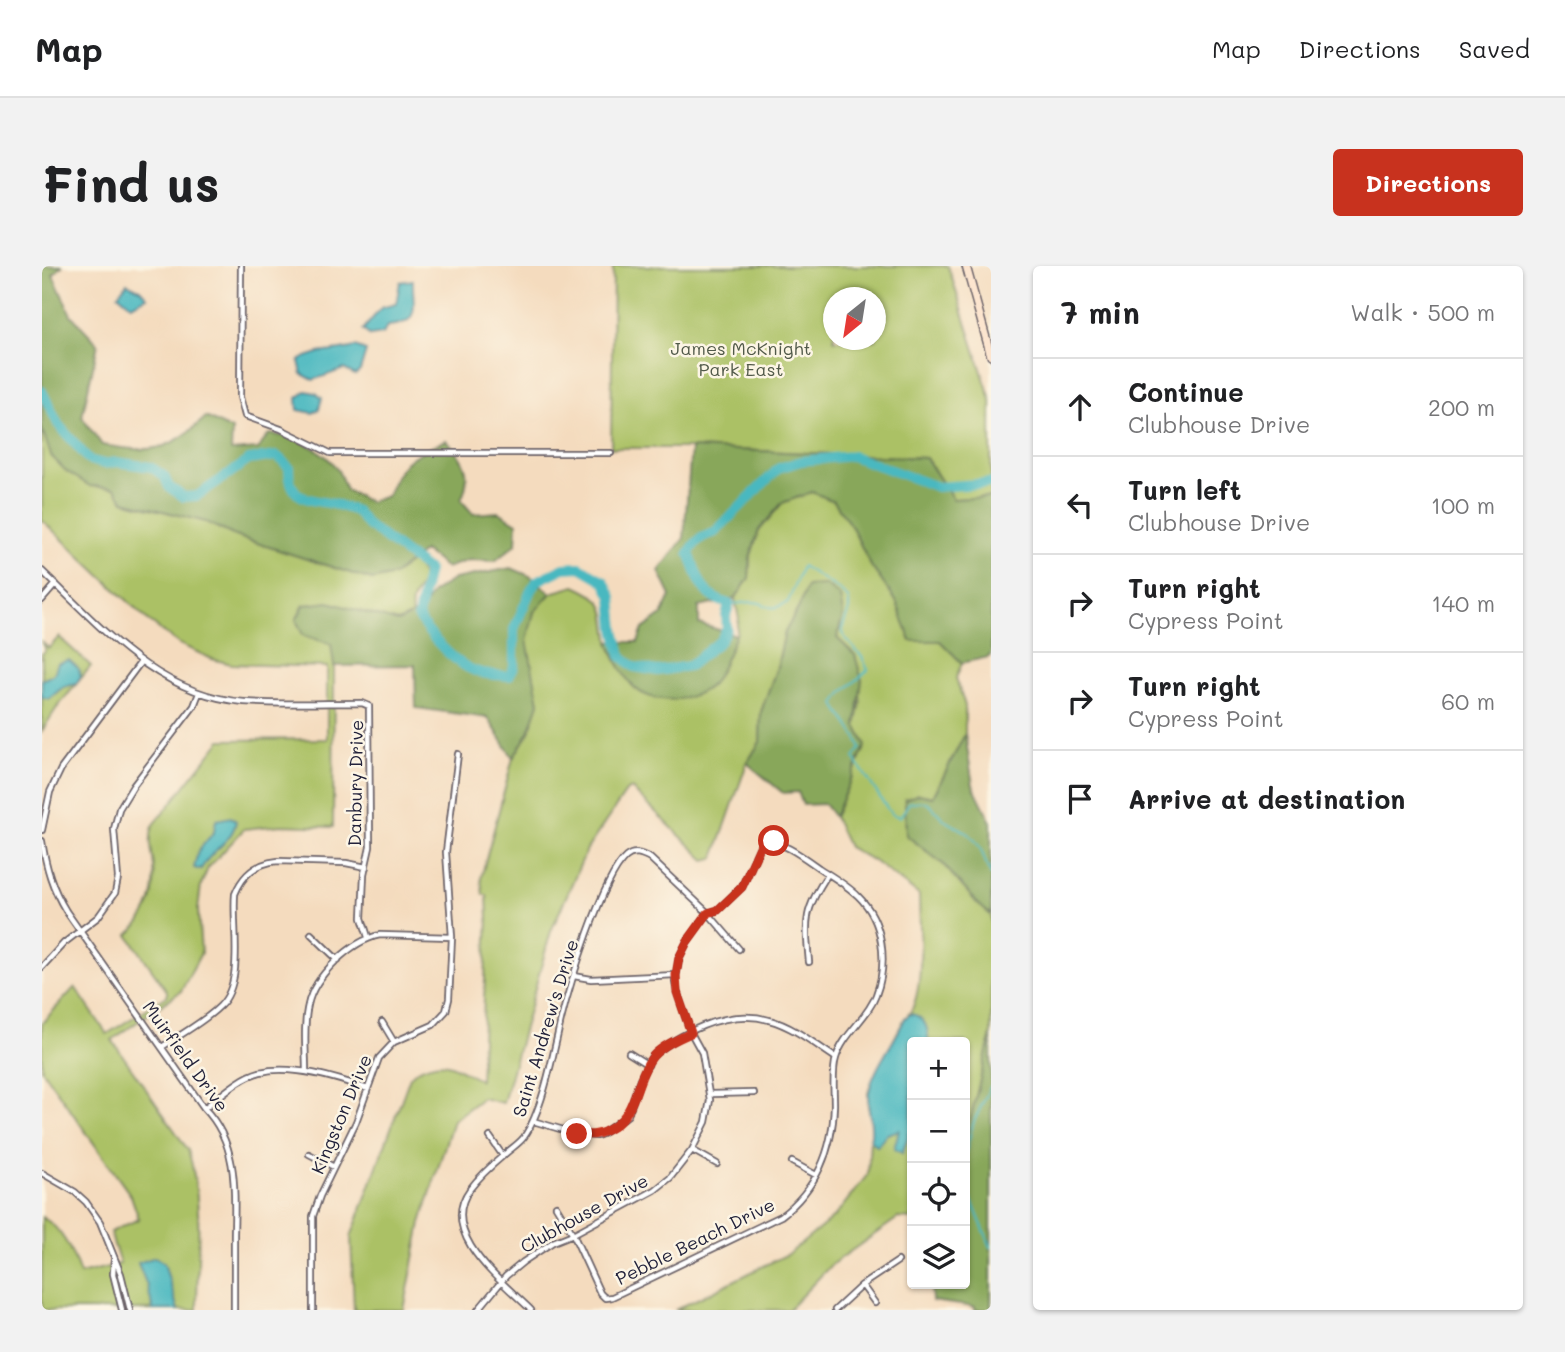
<!DOCTYPE html>
<html lang="en">
<head>
<meta charset="utf-8">
<style>
  body { margin:0; font-family:Mali,sans-serif; background:#f2f2f2; color:#202124 }
  .controls { position:absolute; right:21px; bottom:21px; display:grid; overflow:hidden; border-radius:7px; box-shadow:0 2px 5px #0004 }
  .controls button { width:63px; height:63px; display:grid; place-items:center; padding:0; border:0; border-bottom:2px solid #e0e0e0; background:#fff; color:#202124; font:35px sans-serif }
  .compass { position:absolute; left:781px; top:21px; width:63px; height:63px; border-radius:50%; background:#fff; box-shadow:0 2px 5px #0004; rotate:210deg }
  .stop { position:absolute; width:21px; height:21px; margin:-16px; border:5px solid #c8321e; border-radius:50%; background:#fff }
  .stop.end { background:#c8321e; border-color:#fff; box-shadow:0 2px 7px #0008 }
  .list { margin:0; padding:0; list-style:none }
  h2 { display:flex; justify-content:space-between; align-items:center; height:91px; margin:0; padding:0 28px; font-size:30px }
  h2 small { font-size:23px; font-weight:400; color:#757577 }
  .list li { display:grid; grid-template-columns:46px 1fr auto; gap:21px; align-items:center; box-sizing:border-box; height:98px; padding:0 28px; border-top:2px solid #e0e0e0 }
  .list b { display:block; font-size:26px; white-space:nowrap }
  .list p { margin:0; font-size:23px; white-space:nowrap; color:#757577 }
  .list em { font-size:23px; font-style:normal; color:#757577 }
  .icon { flex:none; width:38px; height:38px; fill:none; stroke:currentColor; stroke-width:2; stroke-linecap:round; stroke-linejoin:round }
  .map { position:relative; flex:none; width:949px; height:1044px; overflow:hidden; border-radius:7px }
  header { display:flex; align-items:center; gap:42px; box-sizing:border-box; height:98px; padding:0 35px; background:#fff; border-bottom:2px solid #e0e0e0 }
  header strong { font-size:33px }
  nav { display:flex; gap:38px; margin-inline-start:auto; font-size:24px }
  .intro { display:flex; align-items:center; justify-content:space-between; box-sizing:border-box; height:168px; padding:0 42px }
  h1 { margin:0; font-size:49px }
  .button { padding:18px 32px; border-radius:7px; background:#c8321e; color:#fff; font-size:24px; font-weight:700 }
  main { display:flex; gap:42px; padding:0 42px }
  aside { flex:1; background:#fff; border-radius:7px; box-shadow:0 2px 5px #0004 }
  .map>svg:first-child { display:block }
</style>
</head>
<body>
<header>
<strong>Map</strong>
<nav><a>Map</a><a>Directions</a><a>Saved</a></nav>
</header>
<div class="intro"><h1>Find us</h1><a class="button">Directions</a></div>
<main>
<div class="map">
<svg width="949" height="1044" viewBox="0 0 949 1044">
  <rect width="100%" height="100%" fill="#fcf5e5"/>
  <filter id="ink" filterUnits="userSpaceOnUse"><feTurbulence type="fractalNoise" baseFrequency=".0143" numOctaves="2"/><feDisplacementMap in="SourceGraphic" scale="14" xChannelSelector="R" yChannelSelector="G"/><feConvolveMatrix kernelMatrix="1 2 1 2 8 2 1 2 1" color-interpolation-filters="sRGB"/></filter>
  <filter id="wash" filterUnits="userSpaceOnUse"><feTurbulence type="fractalNoise" baseFrequency=".00686" numOctaves="4" result="noise"/><feDisplacementMap in="SourceGraphic" scale="28" xChannelSelector="R" yChannelSelector="G"/><feGaussianBlur stdDeviation="1.57" result="paint"/><feColorMatrix in="noise" values="0 0 0 0 0 0 0 0 0 0 0 0 0 0 0 0 0 1.4 0 .05"/><feComposite in="paint" operator="in"/></filter>
  <g filter="url(#wash)">
    <rect width="100%" height="100%" fill="#f4dbbe"/>
    <path fill="#abc165" stroke="#667250" stroke-width="2" fill-rule="evenodd" d="M571 0H906L949 134V231L911 233 884 192 649 182H569ZM792 32H834V74H792Z
      M0 143 48 220 73 222 82 235 164 256 193 270 330 314 352 309 369 295C392 316 376 316 370 336 368 344 371 357 372 366L292 401 291 561 239 559 202 563 166 602 159 619 156 644 159 687 139 725 70 774 146 884C162 935 155 992 155 1044H0V951C21 963 30 986 38 1008L78 998 68 966 97 953 89 930 0 804V757L33 721 65 768 125 730V725L86 669C109 649 116 624 111 593 109 581 107 572 111 560L179 474 285 473V401L189 398 170 393 137 378 108 356 0 254Z
      M770 226 792 235 811 263 829 300 854 335 869 375H898L920 397 914 412 923 440V468L891 531 877 528 863 534 864 569 901 598 936 638 949 649V769L923 875V776H870V953L856 952 789 999 746 1044H633L748 987 793 950 826 908 828 874 831 864 826 840V827L829 818 863 752C885 736 877 656 877 629L832 595 806 581 792 551 824 479 814 460 819 437 813 389 795 372 801 349 757 341 743 366 735 401 719 446 718 476 705 497 672 592 663 594 590 523H586L545 583 509 665 461 837 440 832 411 854 379 957 362 1044H312L309 971 368 811C375 801 397 794 409 799 419 803 428 810 438 814L446 652 445 629H441L439 612 471 492 487 466 497 437 484 374 492 346 509 327 533 320C567 335 562 340 567 373 568 382 573 391 577 400L694 369 697 353 693 333 707 312 708 292 717 265 740 237Z
      M17 371 49 400 14 443 0 465V388L3 385 0 376 7 382Z"/>
    <path fill="#88a75a" stroke="#55644a" stroke-width="2" d="M0 0H20L11 9 29 49 56 78 40 151 60 179C111 187 125 187 164 151L190 164 189 185 216 183 227 168C251 170 281 182 295 203 299 209 301 217 304 224L327 236 345 230C360 192 368 191 404 174 423 194 431 208 419 234L431 248 457 246 475 257 474 278 453 295 427 294 404 302 382 285 352 309 330 314 193 270 164 256 82 235 73 222 48 220 24 205 9 190 0 162Z
      M649 182 884 192 911 233 949 231V387L947 391 920 397 898 375H869L854 335 829 300 811 263 792 235 770 226 740 237 717 264 708 292 707 312 693 333 657 341V358L694 369C689 380 677 411 670 418 651 437 608 440 590 419 579 407 573 391 567 376H596L601 363 620 349 629 330 617 305 642 272Z
      M469 302 488 310 509 327 492 346 485 374 497 437 487 466 471 492 446 452 374 442 373 399 292 400 289 378 261 369 254 354 262 339 287 336 356 356 379 345 390 327 412 313Z
      M783 319 798 330 801 349 795 372 813 389 820 414 814 460 824 479 792 551 782 538 761 539 756 526 741 527 705 497 718 476 719 446 735 401 743 366 757 341 765 320Z
      M923 468 931 519 949 556V649L936 638 901 598 864 569 863 533 877 528 891 531Z
      M949 769V1044H933V1041L890 1035 889 1018H923V875Z"/>
    <path fill="#49b8c0" stroke="#366d7e" stroke-width="2" d="M371 14C370 41 381 57 345 60L341 68 328 70 321 64 339 42 354 38 358 16Z
      M85 17 98 23 105 31 89 39 76 28Z
      M313 81 324 85 318 105 313 109 302 103 271 114 260 108 257 95C275 83 293 87 313 81Z
      M264 125 274 127 280 132 277 143 271 147 256 144 255 132Z
      M27 394 36 402 39 410 34 418 21 421 7 433 0 431V414L12 408 16 397Z
      M189 551 194 555C190 578 167 584 159 604L152 602 156 585 172 566 174 554Z
      M869 748C883 750 887 764 886 776H870V861L860 887 852 883 857 864 845 868 835 880 828 874C833 857 823 843 827 826 832 800 853 777 863 752Z
      M113 991 122 997 136 1044H111L106 1022 96 997Z"/>
    <g fill="none" stroke-linecap="round" stroke-linejoin="round">
      <path stroke="#49b8c0" stroke-width="2" d="M687 338C696 338 704 336 712 336 728 337 724 348 746 336L760 300 798 324 807 334V344L800 363 803 372 820 391 826 404 800 427 793 438C801 454 814 465 819 482L812 492 849 548 858 551 867 537C890 531 890 544 904 555 910 560 918 561 924 566 941 578 941 593 949 609
        M923 887 932 855 949 820
        M923 919 949 981"/>
      <path stroke="#49b8c0" stroke-width="10" d="M0 125 16 158 47 194 62 198 74 196 109 201 122 210 127 221 142 231 155 230 207 194 235 190 247 201C247 231 261 233 286 237 295 239 305 242 314 245L325 259 386 304 376 351C387 369 413 398 433 405 443 409 456 409 467 410L472 401V363L489 324 495 315 522 302 538 301 562 315 570 331 573 363 579 390 592 401 616 405 647 400 678 375 685 362 684 350 687 338C658 330 657 312 647 287 653 276 659 270 672 267L737 202 759 195 810 190 895 221 949 217"/>
    </g>
  </g>
  <g filter="url(#ink)">
    <g fill="none" stroke-linecap="round" stroke-linejoin="round">
      <defs>
        <path id="minor" d="M199 0 198 131 203 150 239 163 288 187H569
          M0 305C59 361 115 429 202 436 241 439 281 437 320 437L327 440 328 581 322 608 320 652 326 671
          M0 334 14 318
          M0 564 8 526 19 503 98 397
          M0 575C4 601 10 622 24 645L162 842C196 877 193 923 192 968 192 994 192 1019 192 1044
          M269 668 296 694
          M767 696C763 654 762 644 786 608
          M0 701 22 677 56 651 73 627 76 612 72 563 77 543 91 520 152 440 157 427
          M532 710 549 713 634 709
          M340 756 352 776
          M120 781C139 768 162 756 178 740 203 716 190 660 193 628 201 608 214 597 236 595L304 597 324 601
          M587 787 606 799
          M264 806C264 785 261 760 266 739 272 710 309 675 338 669L410 671
          M668 828 712 827
          M162 842C179 830 198 811 218 806 250 798 295 812 326 823
          M491 855 535 868 555 870 560 868 586 849 598 813 609 792 615 786C647 763 688 743 727 754 751 760 774 779 794 792
          M448 871 461 890
          M650 884 675 898
          M267 888 292 901
          M750 896 774 909
          M0 907 33 926 44 936 58 956 79 1008 88 1044
          M72 994 71 1008 80 1044
          M820 1019 833 1037
          M271 1044V950L278 930 314 856 337 792 352 776 391 759 404 745 407 733 410 671 404 586 416 488
          M436 1044 464 1010 481 996 511 976 531 968 613 924 628 912 650 884 664 856 668 834 660 787 649 767 635 726 633 716 637 692 645 676 666 647 676 644 700 621 721 574C742 576 760 590 777 602 791 611 805 619 816 630 842 655 846 697 834 729 826 752 801 768 794 792 790 804 792 826 792 839 791 884 774 923 739 950L570 1031 563 1032 558 1027 531 968 514 940
          M489 1044C460 1015 395 968 428 923 437 911 450 899 462 889 468 883 477 878 482 871 501 844 511 788 519 754 527 721 560 612 584 591 592 584 600 588 608 592L666 647 697 683
          M793 1044 820 1019 856 995"/>
        <path id="secondary" d="M924 0 949 90"/>
      </defs>
      <use href="#minor" stroke="#6c6369" stroke-width="8"/>
      <use href="#secondary" stroke="#6c6369" stroke-width="10"/>
      <use href="#minor" stroke="#fff" stroke-width="4.5"/>
      <use href="#secondary" stroke="#fce5cf" stroke-width="7"/>
    </g>
  </g>
  <g fill="none" stroke-linecap="round" stroke-linejoin="round" filter="url(#ink)">
    <path stroke="#c8321e" stroke-width="9" d="M535 868C551 870 558 869 571 861 596 844 593 812 611 790 621 779 636 773 649 767L635 726 634 709 637 692 645 676 666 647 676 644 700 621 721 574 732 575"/>
  </g>
  <g text-anchor="middle" dominant-baseline="central" stroke-width="5" stroke-linejoin="round" paint-order="stroke">
    <g font-size="18" fill="#525a4a" stroke="#fcf5e5">
      <text x="699" y="82">James McKnight<tspan x="699" dy="21">Park East</tspan></text>
    </g>
    <g font-size="18" fill="#22223b" stroke="#fcf5e5">
      <text transform="translate(313 517) rotate(-89)">Danbury Drive</text>
      <text transform="translate(503 762) rotate(-73)">Saint Andrew's Drive</text>
      <text transform="translate(144 790) rotate(54)">Muirfield Drive</text>
      <text transform="translate(299 848) rotate(-67)">Kingston Drive</text>
      <text transform="translate(542 947) rotate(-29)">Clubhouse Drive</text>
      <text transform="translate(653 975) rotate(-26)">Pebble Beach Drive</text>
    </g>
  </g>
</svg>
<div class="controls">
<button>+</button>
<button>−</button>
<button><svg class="icon" aria-label="locate" viewBox="0 0 24 24"><circle cx="12" cy="12" r="6"/><path d="M12 2v4M12 18v4M2 12h4M18 12h4"/></svg></button>
<button><svg class="icon" aria-label="layers" viewBox="0 0 24 24"><path d="M12 4l9 5-9 5-9-5zM3 14l9 5 9-5"/></svg></button>
</div>
<svg class="compass" viewBox="-18 -18 36 36"><path d="M0-13l5 13h-10z" fill="#e53935"/><path d="M0 13l5-13h-10z" fill="#757577"/></svg>
<div class="stop" style="left:732px;top:575px"></div>
<div class="stop end" style="left:535px;top:868px"></div>
</div>
<aside>
<h2>7 min<small>Walk · 500 m</small></h2>
<ul class="list">
<li><svg class="icon" aria-label="ahead" viewBox="0 0 24 24"><path d="M12 20V5M6 11l6-6 6 6"/></svg><div><b>Continue</b><p>Clubhouse Drive</p></div><em>200 m</em></li>
<li><svg class="icon" aria-label="left" viewBox="0 0 24 24"><path d="M17 20v-9H6M10 6l-5 5 5 5"/></svg><div><b>Turn left</b><p>Clubhouse Drive</p></div><em>100 m</em></li>
<li><svg class="icon" aria-label="right" viewBox="0 0 24 24"><path d="M7 20v-9h11M14 6l5 5-5 5"/></svg><div><b>Turn right</b><p>Cypress Point</p></div><em>140 m</em></li>
<li><svg class="icon" aria-label="right" viewBox="0 0 24 24"><path d="M7 20v-9h11M14 6l5 5-5 5"/></svg><div><b>Turn right</b><p>Cypress Point</p></div><em>60 m</em></li>
<li><svg class="icon" aria-label="arrive" viewBox="0 0 24 24"><path d="M6 21V4h12l-3 4 3 4H6"/></svg><div><b>Arrive at destination</b></div></li>
</ul>
</aside>
</main>
</body>
</html>
